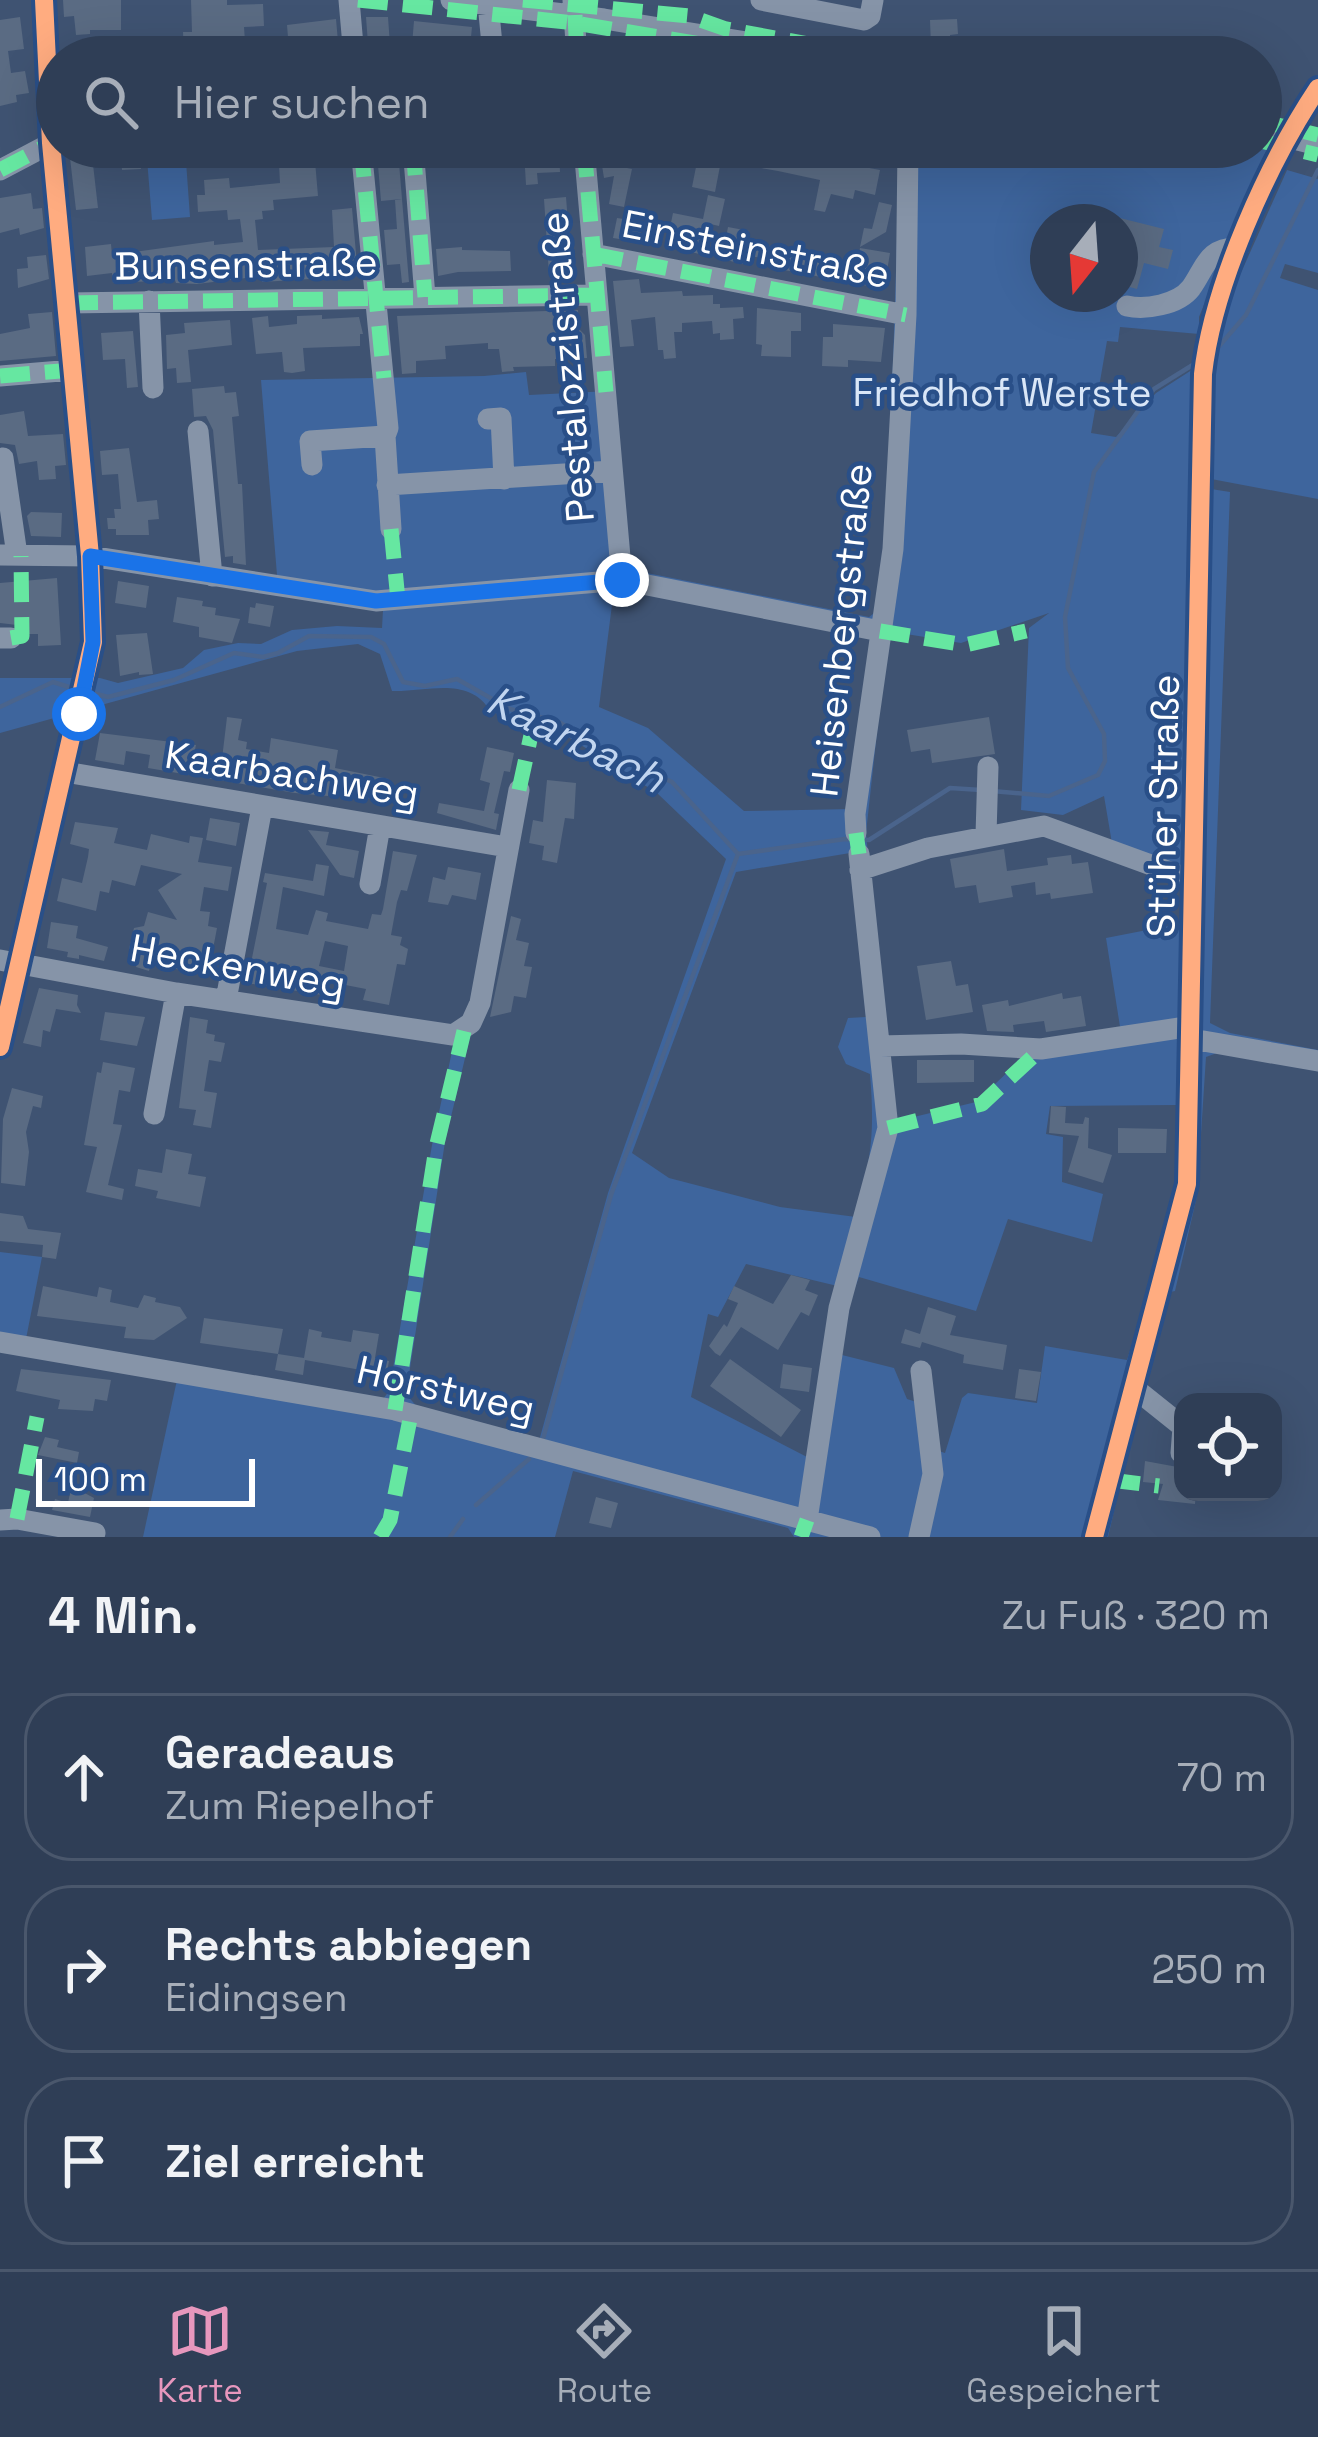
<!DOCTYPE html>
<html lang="de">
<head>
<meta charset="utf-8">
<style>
  body { margin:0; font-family:"Space Grotesk",sans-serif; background:#37455c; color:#f1f3f6 }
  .controls { position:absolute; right:36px; bottom:36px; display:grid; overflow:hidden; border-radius:24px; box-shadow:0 12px 48px #0002 }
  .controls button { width:108px; height:108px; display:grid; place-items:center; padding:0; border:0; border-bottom:3px solid #4a576c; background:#2f3e56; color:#f1f3f6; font:60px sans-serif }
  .compass { position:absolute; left:1030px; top:204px; width:108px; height:108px; border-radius:50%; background:#2f3e56; box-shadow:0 12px 48px #0002; rotate:197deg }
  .scale { position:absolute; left:36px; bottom:30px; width:219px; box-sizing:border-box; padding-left:12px; border:6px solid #fff; border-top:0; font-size:33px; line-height:42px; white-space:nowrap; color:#fff; -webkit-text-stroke:9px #294f88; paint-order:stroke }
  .stop { position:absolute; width:36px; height:36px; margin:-27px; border:9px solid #1a73e8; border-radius:50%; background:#fff }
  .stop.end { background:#1a73e8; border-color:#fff; box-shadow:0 3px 12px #0008 }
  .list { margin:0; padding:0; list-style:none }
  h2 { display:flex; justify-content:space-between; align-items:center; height:156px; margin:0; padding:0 48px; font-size:51px }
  h2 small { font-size:39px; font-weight:400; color:#a7aeb9 }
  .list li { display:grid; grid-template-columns:78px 1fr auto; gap:36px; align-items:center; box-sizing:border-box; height:168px; margin:0 24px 24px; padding:0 24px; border:3px solid #4a576c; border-radius:48px }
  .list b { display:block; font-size:45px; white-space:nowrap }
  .list p { margin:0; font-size:39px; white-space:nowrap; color:#a7aeb9 }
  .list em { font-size:39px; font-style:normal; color:#a7aeb9 }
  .icon { flex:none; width:66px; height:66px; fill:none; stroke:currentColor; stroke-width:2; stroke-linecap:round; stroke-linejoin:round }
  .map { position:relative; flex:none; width:1318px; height:1537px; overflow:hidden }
  .search { position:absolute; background:#2f3e56; box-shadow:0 12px 48px #0002; left:36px; right:36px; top:36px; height:132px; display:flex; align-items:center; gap:30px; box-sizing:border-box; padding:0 42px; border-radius:66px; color:#a7aeb9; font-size:45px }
  .sheet { height:732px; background:#2f3e56 }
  nav { display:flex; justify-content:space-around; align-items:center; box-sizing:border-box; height:168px; border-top:3px solid #4a576c; background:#2f3e56; font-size:33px; color:#a7aeb9 }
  nav a { display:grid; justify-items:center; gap:6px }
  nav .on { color:#e797bd }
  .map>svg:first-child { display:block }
</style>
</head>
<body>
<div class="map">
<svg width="1318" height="1537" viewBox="0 0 1318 1537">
  <rect width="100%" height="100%" fill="#3f5372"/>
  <path fill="#3e659d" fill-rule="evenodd" d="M1261 144 1267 145V150L1199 317V334L1120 327 1118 342 1107 341 1091 433 1116 437 1156 393 1198 366 1192 486 1230 492 1210 1023 1230 1033 1318 1050V1069L1217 1053 1206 1057 1197 1196 1175 1291 1170 1292 1144 1382 1108 1537H794L788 1528 573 1471 555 1537H143L180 1366 381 1402 389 1391 432 1145 454 1042 471 1033 445 1142 406 1394 419 1409 539 1441 608 1193 726 859 657 793 554 728 491 712C469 675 428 692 392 691L380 654 358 644 297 651 0 733V678H100L118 683 183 668 204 650 238 643 261 644 292 630 337 626 382 628 383 610 277 575 261 380 484 376 526 372 529 395 610 391 625 560 637 571 869 617 878 610 887 546 900 147ZM1048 222H1120V294H1048ZM614 589 866 634 873 644 852 809 744 811 648 728 599 707ZM1049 613 1029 628 1021 810 1063 815 1104 796 1115 861 1189 880 1188 922 1106 938 1121 1033 1034 1047 976 1102 893 1122 866 833 888 631 961 643ZM850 853 866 1017 848 1018 838 1047 846 1064 870 1074C875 1134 871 1159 856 1217L780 1207 669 1178 632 1153 736 872ZM1177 1105 1176 1204 1127 1360 1045 1346 1037 1403 968 1393 962 1398 945 1453 926 1447 923 1404 907 1399 894 1368 842 1355 807 1457 691 1397 708 1314 718 1317 746 1264 854 1290 859 1277 976 1311 1008 1219 1092 1242 1103 1194 1062 1182 1063 1137 1046 1134 1050 1106Z
    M146 147H185L190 217 152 220Z
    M1287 170 1318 179V273L1285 264 1280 278 1318 290V499L1206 478 1218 324Z
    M0 1252 42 1257 26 1339 0 1334Z"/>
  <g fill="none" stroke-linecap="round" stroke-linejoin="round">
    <path stroke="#4a648c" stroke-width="4.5" d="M1214 352 1246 315 1318 170
      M89 692 108 697 174 680 234 653 263 657 278 653 309 636 371 637 384 644 403 682 425 686 457 679 510 709 561 723 609 756 637 761 647 771 672 782 738 854 845 839 869 840 950 788 981 790
      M0 707 53 682 72 688
      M992 791 1049 796 1098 775 1105 761 1104 734 1068 668 1065 617 1094 472 1154 389 1199 361
      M543 1439 611 1195 738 854
      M476 1505 529 1459
      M450 1537 463 1519"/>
  </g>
  <path fill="#5a6b83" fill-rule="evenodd" d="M63 0H121V30H90V34L76 35 74 16 64 17Z
    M191 0H227V5L263 4 264 26 244 27 245 41 199 43 200 51 184 52 183 32H192Z
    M20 17 24 49 8 51 11 73 25 71 29 93 16 95 17 102 0 106V20Z
    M366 17H388L390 45H412L414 21 472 27 469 57 421 53V57H369Z
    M336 19 339 53 313 55V48L289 50 287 25Z
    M957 19 958 34 950 35 951 55 936 56V47H931L930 20Z
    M506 37 522 41H559V57H508Z
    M91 147 98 208 76 210 69 149Z
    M113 147H153V155L136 157H140L141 169 122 170 121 158 114 159Z
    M535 147 559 149 560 172 537 173 538 184 526 185 525 168 536 167Z
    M599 147H620L622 167 632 169 624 207 609 204 614 176 604 178Z
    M676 147H756L880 170 875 195 855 190 853 199 831 194 825 212 814 210 820 180 778 171 721 161 715 192 692 187 698 157 676 152Z
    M315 161 318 196 273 200 274 210 262 211 263 219 255 220 258 250 334 247 332 210 352 208 358 276 262 282 261 276 197 284 176 283 175 280 113 283 112 273 87 276 85 247 111 244 112 255 214 241V245L243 242 240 219 228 220 227 210 198 212 197 195H205L204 180 229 178 230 188 280 183 279 164Z
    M399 163 402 199 381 201 378 165Z
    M31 193 33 209 42 208 44 228 20 235 19 228 0 233V198Z
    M708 195 725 199 719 226 706 223 700 254 666 247 673 213 703 219Z
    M566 197 572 274 552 276 549 274 544 199Z
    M402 199 409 282 402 283 400 264 387 265 384 230 397 229 395 200Z
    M879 202 892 205 886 232 860 247 864 228 872 229Z
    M617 218 643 222 639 242 613 238Z
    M1120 218 1164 229 1159 247 1173 250 1168 269 1144 263 1137 289 1122 285Z
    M728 227 749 231 747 241 857 264 860 248 890 253 884 289 779 269 772 265 773 260 745 255 743 264 722 259Z
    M462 247V250L510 251 511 271 458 272 438 276 436 249Z
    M46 255 49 279 18 288 17 269 28 268 27 257Z
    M639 279 641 293 682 291 683 296 713 295V304H720V308L743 307 744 318 733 319 734 339 720 340V333L713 334 712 321 682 323V332H674L676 358 664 359 663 350H658L655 317 631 320 634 346 620 347 613 281Z
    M757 308 801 313V331H791V357L761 356 762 345 756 344Z
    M578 310 579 329 585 335 587 358 555 359V366L513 367 514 371 502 372 499 349H488V343L445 346 446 359 416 361V373L402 374 397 316Z
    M52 312 56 356 0 361V334L30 328 28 314Z
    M322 315V319L359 317 363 334H360V346L303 348 305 371 292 373 284 372 282 352 256 354 252 318 268 316 269 327 297 324V316Z
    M230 320 232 345 188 350 191 382 177 383 176 368 167 369 166 335 185 333 184 323Z
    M833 324 885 328 881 362 848 360V367L822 366 823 337H833Z
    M133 331 138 387 127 388 125 359 103 360 101 333Z
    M224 386 225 393 236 392 239 416 232 417 238 484H242L246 565 233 563V556L225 557 213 430 206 416 194 417 192 389Z
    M24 411 28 436 63 434 66 465 55 466 56 479 39 480 37 461 19 464 15 445 0 443V415Z
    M129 448 137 502 157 500 159 519 148 520 149 535H116V529H108L107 518H115L114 509H121L118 474 102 475 100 451Z
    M31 512 62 513 61 537 31 536 27 516Z
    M57 578 61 645 38 646V634H25L17 625 0 623V583Z
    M118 581 149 586 146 608 115 603Z
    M177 597 203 601 202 606 216 608 215 615 240 619 232 643 199 637V627L173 622Z
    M256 603 274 606 270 627 248 623 250 607 255 608Z
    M147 633 153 674 139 675V672L120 676 116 635Z
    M227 717 242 719 238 740 247 742 246 749 269 753 271 738 338 750 335 768 389 779 385 801 329 792 328 796 295 793 148 768 150 755 126 751 124 765 95 760 100 733 196 745 194 754 222 759Z
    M989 717 995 754 932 763 930 749 911 752 907 730Z
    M487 747 514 753 510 772 504 771 494 813 499 814 496 830 437 813 439 803 484 811 490 783 480 780Z
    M547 780 576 783 574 819 565 818 557 863 542 860 544 846 529 843 533 820 543 822Z
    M210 818 240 823 236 846 206 840Z
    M75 822 118 828 114 843 147 850 151 834 189 843 190 836 203 838 198 862 232 867 228 891 204 887 200 911 210 912 208 926 217 928 208 975 176 969 178 960 153 956 149 971 136 967 140 952 129 949 134 928 144 926 148 912 177 920 158 890 182 874 141 865 135 886 112 880 109 893 100 891 96 911 57 901 62 878 82 883 88 857 89 849 70 844Z
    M308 830 329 832 326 845 359 851 354 878 340 875Z
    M1004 849 1007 871 1048 865 1047 858 1071 855 1072 864 1088 862 1093 893 1051 899 1050 893 1036 895 1035 882 1011 886 1013 897 979 903 976 885 955 888 950 859Z
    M393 851 417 855 407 891 401 890 397 902 391 935 402 937 400 945 408 949 405 965 397 964 389 1005 363 1000 366 989 330 982 328 996 247 983 267 883 263 882 265 873 313 881 316 864 329 866 324 896 283 887 276 929 308 935 316 910 328 913 326 921 368 929 372 914 381 915 383 909ZM325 941 348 946 344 971 319 966Z
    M448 867 481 873 476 900 452 895 448 905 428 902 433 877 445 880Z
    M511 916 521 919 516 940 529 943 524 966 532 967 526 998 514 996 511 1012 490 1017Z
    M51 922 78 926 76 938 108 947 104 961 79 955V959L67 957 68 952 47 948Z
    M951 961 956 986 968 984 973 1012 926 1020 917 966Z
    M39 988 78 995 77 1005 81 1013 56 1009 50 1032 43 1030 41 1047 23 1043Z
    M1062 993 1063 999 1081 996 1086 1026 1046 1032 1044 1021 1013 1025 1014 1032 987 1031 982 1005 1008 1000 1009 1006Z
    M105 1012 145 1017 137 1046 100 1040Z
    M190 1017 208 1020 206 1033 215 1035 214 1041 225 1043 221 1062 209 1060 204 1091 217 1093 211 1128 193 1125 196 1110 179 1108Z
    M917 1060H974V1082L917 1083Z
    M103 1062 135 1068 130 1092 119 1090 113 1124 122 1125 108 1185 124 1189 122 1200 86 1192 97 1147 84 1145 97 1072 101 1073Z
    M12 1088 43 1096 41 1108 33 1106 26 1132 29 1152 25 1186 1 1183 3 1119Z
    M1051 1106 1066 1107 1065 1123 1083 1124 1085 1117 1089 1118 1088 1148 1112 1155 1103 1183 1068 1172 1079 1136 1049 1133Z
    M1118 1128 1167 1129 1166 1153H1118Z
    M166 1149 192 1154 188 1174 206 1177 200 1207 156 1198 158 1191 135 1186 138 1169 162 1173Z
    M0 1213 23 1216 28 1229 61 1233 56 1259 42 1257 43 1245 0 1241Z
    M791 1275 810 1280 805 1290 818 1295 809 1316 801 1312 778 1350 741 1327 720 1356 715 1353 709 1346 724 1324 727 1327 738 1303 728 1299 734 1286 773 1304Z
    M43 1286 97 1297 99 1287 112 1290 110 1302 138 1308 144 1295 156 1298 155 1302 180 1307 187 1318 154 1340 124 1338 126 1327 37 1316Z
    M928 1307 956 1316 950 1335 1007 1345 1003 1370 963 1363 964 1355 922 1342 920 1348 901 1343 905 1329 920 1334Z
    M204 1318 283 1329 278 1354 200 1343Z
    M309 1329 322 1332 321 1337 351 1342 353 1330 379 1334 375 1358 389 1361 386 1378 372 1375V1372L305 1360 303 1375 275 1370 278 1354 304 1358Z
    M730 1359 801 1410 781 1437 710 1386Z
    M783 1364 812 1368 809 1392 780 1388Z
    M21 1369 111 1380 107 1401 95 1399 93 1411 58 1409 60 1400 16 1391Z
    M1019 1369 1041 1372 1036 1401 1015 1398Z
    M45 1437 59 1440 57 1447 79 1452 77 1463 38 1455Z
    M1145 1461 1183 1468V1492H1196L1195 1504 1158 1500 1163 1484 1143 1482Z
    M79 1490 94 1498 90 1517 52 1510 55 1499 68 1503 70 1493 78 1494Z
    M596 1497 618 1503 611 1528 589 1523Z"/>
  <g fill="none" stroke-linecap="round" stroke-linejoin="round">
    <path stroke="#8694a8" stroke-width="21" d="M349 0 354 57
      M451 0 604 19 839 57
      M573 0 577 57
      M761 0 864 20 870 16 873 0
      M488 3 493 55
      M1261 131 1318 145
      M361 147 388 428 385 436 391 529
      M421 147 414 159 425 297
      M584 147 622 580
      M848 147 908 159
      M212 149 231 147
      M0 170 57 140
      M593 254 906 315
      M149 301 153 388
      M68 303 595 295
      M1127 306C1145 310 1178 305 1191 288 1206 267 1207 247 1239 248
      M0 376 73 370
      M488 419 501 418 504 479
      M198 431 212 576
      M3 458 17 555
      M312 465 310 441 385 436
      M387 485 612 471
      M0 555 90 556 376 601 622 580 880 631
      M0 638H11
      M65 772 507 847
      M856 833 855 814 893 549 906 315 908 147
      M986 835 988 767
      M860 870 928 848 1044 826 1195 881
      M370 884 380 826
      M0 960 176 993 453 1035 471 1023 480 1003 519 790
      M226 1000 262 807
      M1192 1039 1318 1061
      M880 1046 961 1044 1041 1049 1192 1026
      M0 1047 93 642 90 556 51 143 44 0
      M154 1114 176 993
      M0 1342 395 1410 870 1537
      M1133 1387 1183 1427 1181 1453
      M0 1520 17 1519 95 1533
      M807 1520 839 1308 888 1128 859 854
      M919 1537 933 1474 921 1371
      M1094 1537 1187 1184 1203 374C1213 285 1268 163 1318 88"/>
    <path stroke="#66e7a1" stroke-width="15" stroke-dasharray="30 15" stroke-linecap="butt" d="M358 0 575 23 779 57
      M523 0 689 16 726 29 880 57
      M575 15 577 57
      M1261 121 1318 135
      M1261 141 1318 155
      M361 147 384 378
      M421 147 414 159 425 297
      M584 147 606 392
      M848 147 908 159
      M212 149 231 147
      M0 170 57 140
      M593 254 906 315
      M68 303 595 295
      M0 376 73 370
      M391 529 398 600
      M880 631 965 645 1026 631
      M11 638 22 636 21 556
      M519 790 533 726
      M856 833 859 854
      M888 1128 982 1104 1041 1049
      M395 1410 436 1148 464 1031
      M1110 1480 1159 1486
      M17 1519 37 1417
      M380 1537 390 1520 411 1414
      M801 1537 807 1520"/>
    <defs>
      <path id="cycleway" d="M0 1047 93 642 90 556 51 143 44 0
        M1094 1537 1187 1184 1203 374C1213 285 1268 163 1318 88"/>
    </defs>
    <use href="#cycleway" stroke="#294f88" stroke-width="26"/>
    <use href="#cycleway" stroke="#ffac80" stroke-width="18"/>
  </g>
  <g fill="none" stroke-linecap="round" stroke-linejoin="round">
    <path stroke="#1a73e8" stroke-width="15" d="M79 714 93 642 90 556 376 601 622 580"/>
  </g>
  <g text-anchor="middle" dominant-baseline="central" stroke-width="9" stroke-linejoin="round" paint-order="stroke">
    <g font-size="39" fill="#fff" stroke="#294f88">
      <text transform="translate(756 249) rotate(11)">Einsteinstraße</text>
      <text transform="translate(246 264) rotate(-1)">Bunsenstraße</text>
      <text transform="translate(567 367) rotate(-95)">Pestalozzistraße</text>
      <text transform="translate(841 630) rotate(-84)">Heisenbergstraße</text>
      <text transform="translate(292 774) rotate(9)">Kaarbachweg</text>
      <text transform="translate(1163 806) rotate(-89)">Stüher Straße</text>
      <text transform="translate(238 966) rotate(10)">Heckenweg</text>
      <text transform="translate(446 1389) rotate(13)">Horstweg</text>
    </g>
    <g font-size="39" fill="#d9e6f7" stroke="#294f88">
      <text x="1002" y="392">Friedhof Werste</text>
    </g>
    <g font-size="42" font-style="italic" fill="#c1d5f0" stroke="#294f88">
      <text transform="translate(576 739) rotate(26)">Kaarbach</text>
    </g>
  </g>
</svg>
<div class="controls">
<button><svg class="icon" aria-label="locate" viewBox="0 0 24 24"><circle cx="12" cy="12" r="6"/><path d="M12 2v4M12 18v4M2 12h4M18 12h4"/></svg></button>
</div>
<svg class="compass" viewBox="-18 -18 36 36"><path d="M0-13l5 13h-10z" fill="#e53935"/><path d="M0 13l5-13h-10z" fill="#a7aeb9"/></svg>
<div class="scale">100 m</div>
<div class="stop" style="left:79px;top:714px"></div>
<div class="stop end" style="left:622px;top:580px"></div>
<div class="search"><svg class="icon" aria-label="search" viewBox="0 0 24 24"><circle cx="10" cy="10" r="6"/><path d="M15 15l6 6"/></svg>Hier suchen</div>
</div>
<section class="sheet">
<h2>4 Min.<small>Zu Fuß · 320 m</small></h2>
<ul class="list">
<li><svg class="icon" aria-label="ahead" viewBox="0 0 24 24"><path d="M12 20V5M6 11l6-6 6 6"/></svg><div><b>Geradeaus</b><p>Zum Riepelhof</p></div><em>70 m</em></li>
<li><svg class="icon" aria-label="right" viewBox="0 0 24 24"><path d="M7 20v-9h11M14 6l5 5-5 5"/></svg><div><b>Rechts abbiegen</b><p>Eidingsen</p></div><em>250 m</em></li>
<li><svg class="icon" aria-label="arrive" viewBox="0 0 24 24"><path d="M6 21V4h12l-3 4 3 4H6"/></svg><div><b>Ziel erreicht</b></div></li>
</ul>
</section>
<nav>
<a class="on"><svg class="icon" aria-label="map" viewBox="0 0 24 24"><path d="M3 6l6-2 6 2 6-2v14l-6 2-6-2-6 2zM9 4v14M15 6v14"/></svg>Karte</a>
<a><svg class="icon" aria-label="directions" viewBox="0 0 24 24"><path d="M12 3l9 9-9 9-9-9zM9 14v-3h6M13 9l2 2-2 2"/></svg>Route</a>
<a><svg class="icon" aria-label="saved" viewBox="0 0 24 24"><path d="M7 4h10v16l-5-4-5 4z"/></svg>Gespeichert</a>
</nav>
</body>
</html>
